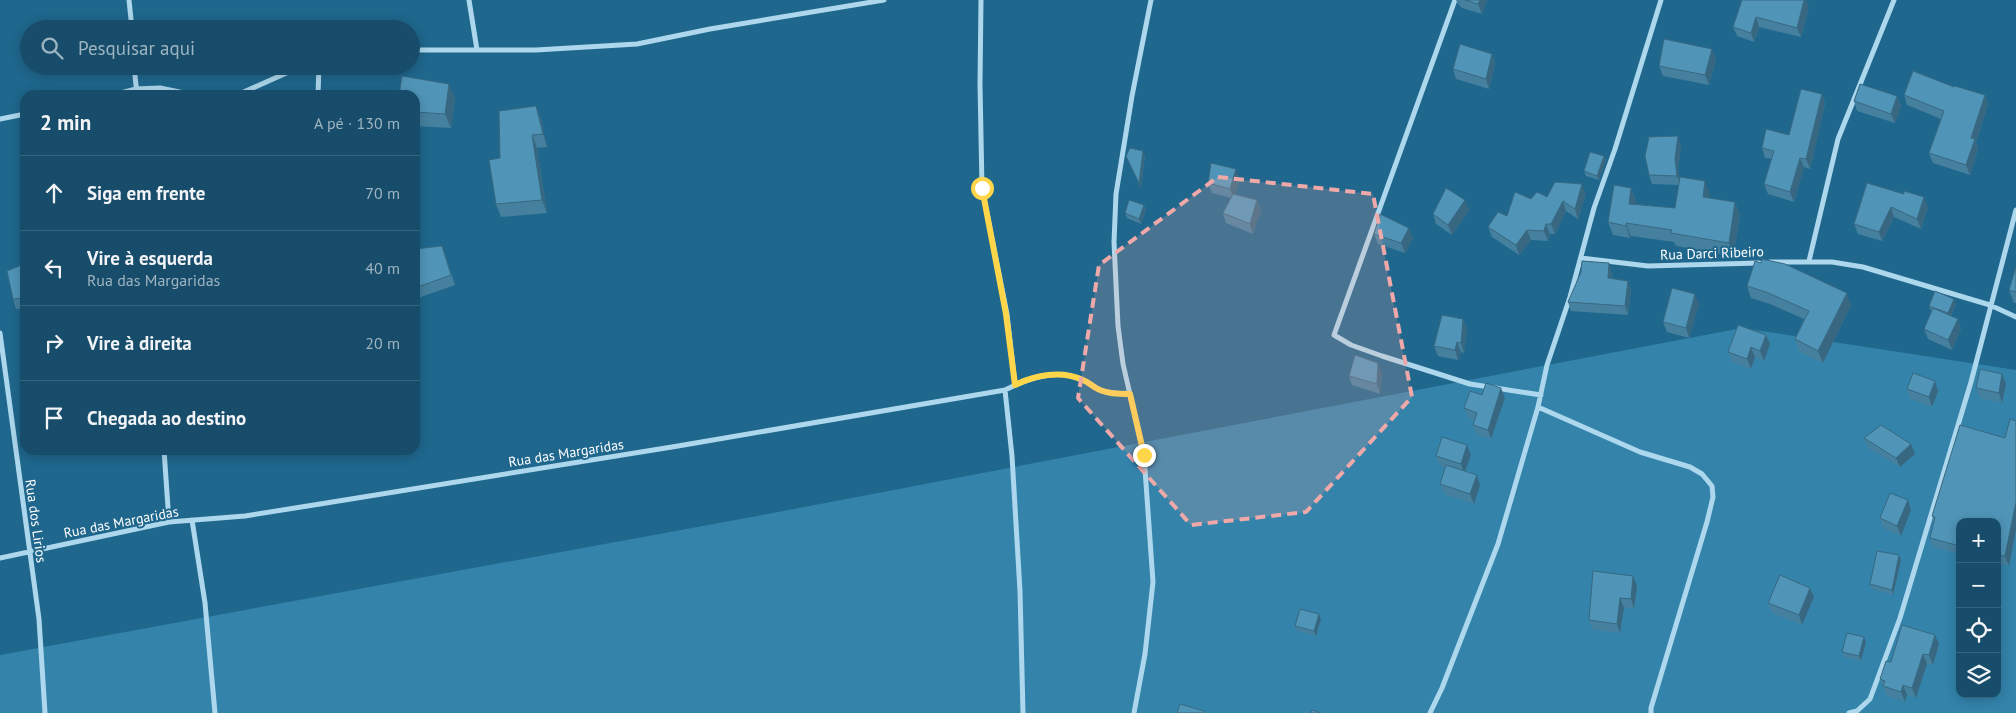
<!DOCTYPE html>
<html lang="pt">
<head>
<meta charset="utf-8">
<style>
  body { margin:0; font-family:"PT Sans",sans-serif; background:#205470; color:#f1f3f6 }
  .controls { position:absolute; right:15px; bottom:15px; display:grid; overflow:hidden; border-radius:10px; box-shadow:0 2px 12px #0003 }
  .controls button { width:45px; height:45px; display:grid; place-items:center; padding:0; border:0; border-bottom:1px solid #36647e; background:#174d6a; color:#f1f3f6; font:25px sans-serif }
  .stop { position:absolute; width:15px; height:15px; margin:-11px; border:4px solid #ffd54a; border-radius:50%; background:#fff }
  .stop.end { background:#ffd54a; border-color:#fff; box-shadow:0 1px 5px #0008 }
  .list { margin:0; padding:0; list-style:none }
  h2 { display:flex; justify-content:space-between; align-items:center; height:65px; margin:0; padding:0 20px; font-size:21px }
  h2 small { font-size:16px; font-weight:400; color:#9eb4c1 }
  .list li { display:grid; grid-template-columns:32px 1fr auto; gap:15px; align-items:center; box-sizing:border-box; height:75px; padding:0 20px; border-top:1px solid #36647e }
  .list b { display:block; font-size:19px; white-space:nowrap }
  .list p { margin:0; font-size:16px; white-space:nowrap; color:#9eb4c1 }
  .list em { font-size:16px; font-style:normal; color:#9eb4c1 }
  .icon { flex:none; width:28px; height:28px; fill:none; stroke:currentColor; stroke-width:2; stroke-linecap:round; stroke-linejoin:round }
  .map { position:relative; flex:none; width:2016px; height:713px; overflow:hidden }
  .search { position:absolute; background:#174d6a; box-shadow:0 2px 12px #0003; left:20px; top:20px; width:400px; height:55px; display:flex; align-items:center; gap:12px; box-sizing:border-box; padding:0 18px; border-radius:28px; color:#9eb4c1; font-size:19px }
  .panel { position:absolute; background:#174d6a; box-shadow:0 2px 12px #0003; left:20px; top:90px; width:400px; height:365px; border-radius:15px }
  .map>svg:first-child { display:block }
</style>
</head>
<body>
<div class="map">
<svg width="2016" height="713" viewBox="0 0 2016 713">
  <rect width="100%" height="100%" fill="#1f678d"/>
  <path fill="#3383ab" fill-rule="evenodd" d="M1742 328 2016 370V713H0V655L773 513ZM1960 522H1997V694H1960Z"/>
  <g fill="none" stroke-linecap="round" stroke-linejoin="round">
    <path stroke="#add7ec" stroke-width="5" d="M129 0 132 29
      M469 0 477 50
      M981 0 980 84 982 188 1007 314 1015 385
      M1455 0 1334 335 1351 345 1382 356 1470 384 1541 395
      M411 50H536L637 44 710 29 884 0
      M134 66 137 95
      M113 95 136 89 160 88 194 95
      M237 95 302 66
      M318 95 319 66
      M0 119 25 114
      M1581 258 1648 266 1759 263
      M1809 261 1838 139 1894 0
      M1770 262H1832L1863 267 1990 305 2016 317
      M0 333 39 619 45 713
      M1005 390 1012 456 1020 591 1023 713
      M1538 407 1640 452 1690 467 1702 474 1712 486 1713 497 1707 522 1651 708V713
      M164 450 169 522
      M192 520 205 603 215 713
      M0 558 169 522 245 516 320 504 678 446 1005 390C1029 378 1056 368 1083 380 1088 382 1092 385 1096 388 1106 394 1119 394 1130 393
      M1134 713 1145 654 1153 582 1144 455 1123 364 1118 326 1114 242 1116 194 1132 96 1151 0
      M1430 713 1442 688 1498 544 1538 407 1547 365 1570 297 1594 208 1615 149 1661 0
      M1849 713 1857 711 1870 699 1900 618 1971 382 2016 210"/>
  </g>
  <path fill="#45809e" d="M1456 0H1487L1482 14 1462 8 1458 4Z
    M1742 0 1809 7 1801 37 1759 27 1754 42 1737 36 1733 27Z
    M1492 54 1495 64 1489 89 1456 79 1453 69Z
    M1716 59 1709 85 1663 76 1659 66Z
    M1954 87 1985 95 1988 104 1976 143 1978 149 1970 175 1933 163 1929 153 1941 119 1907 105 1904 95Z
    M1822 94 1825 104 1810 169 1804 167 1794 202 1768 194 1764 184 1772 159 1765 158 1762 148 1789 135Z
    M415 95 455 98 451 128 415 126Z
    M1897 96 1901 106 1895 123 1857 111 1854 101Z
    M536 106 541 119 547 147 537 148 547 213 501 217 496 204 500 158Z
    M1681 146 1678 169 1680 179 1710 194 1709 198 1735 202 1740 215 1733 256 1676 246 1674 242 1631 236 1630 238 1613 235 1608 222 1631 188 1636 201 1635 204 1675 208 1679 185 1652 184 1649 175Z
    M1126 156H1145L1141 188 1128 161Z
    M1604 156 1606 161 1599 180 1586 176 1584 171Z
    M1240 179 1235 194 1257 200 1261 210 1253 234 1226 223 1223 213 1231 198 1212 193 1208 183Z
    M1586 194 1578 219 1566 211 1555 234H1550L1548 241 1531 240 1519 255 1492 237 1488 227 1507 216 1531 199Z
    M1904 194 1928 207 1921 229 1894 217 1882 241 1858 234 1854 224Z
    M1144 205 1146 210 1141 224 1127 218 1125 213Z
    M1469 210 1452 235 1436 224 1433 214Z
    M1374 234 1413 238 1405 253 1378 244Z
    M442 246 455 285 418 298 415 291V249Z
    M25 264V308L16 309 13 299Z
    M2016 267V303H2014L2009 290Z
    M1612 272V279L1631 290 1628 315 1571 311 1568 302Z
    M1747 286 1851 305 1823 363 1799 352 1795 339 1804 319 1770 304 1751 298Z
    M1699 304 1689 338 1667 332 1663 322Z
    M1956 304 1951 316 1958 319 1961 329 1952 350 1928 339 1924 329 1932 311H1931L1929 306Z
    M1463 319 1467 329 1464 353 1461 352 1458 360 1438 356 1434 346Z
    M1766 335 1770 344 1764 361 1755 357 1751 369 1732 362 1728 352Z
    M1382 373 1380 394 1352 385 1349 376Z
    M2002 374 2006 384 2002 403 1980 398 1976 388Z
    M1907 389 1938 391 1932 407 1910 399Z
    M1482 395 1505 398 1491 439 1477 435 1473 425 1475 420 1468 418 1464 408Z
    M2016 421V529L2009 566 1997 563V522H1960V554L1933 547 1930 538 1934 521 1932 516 2005 438Z
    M1864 438 1915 454 1900 467 1868 448Z
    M1471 455 1465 471 1477 475 1480 485 1474 504 1444 494 1440 484 1445 468 1440 466 1436 456Z
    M1911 510 1901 536 1883 528 1880 518Z
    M1901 560 1893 595 1872 589 1870 584Z
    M1633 576 1637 586 1634 609 1624 608 1620 633 1593 630 1589 620Z
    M1810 588 1814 597 1802 625 1772 613 1768 603Z
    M1319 614 1321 619 1316 636 1297 631 1295 626Z
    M1935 635 1939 644 1933 665 1927 664 1916 698 1907 695 1905 702 1887 696 1880 679 1891 662Z
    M1866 642 1861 661 1844 657 1842 652Z"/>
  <path fill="#386881" d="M1480 0H1487L1482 14 1478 4Z
    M1804 0H1806L1809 7 1801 37 1797 28Z
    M1756 17 1759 27 1754 42 1751 33Z
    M1712 49 1716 59 1709 85 1705 75Z
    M1492 54 1495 64 1489 89 1486 79Z
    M449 84 455 98 451 128 445 114Z
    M1822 94 1825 104 1810 169 1806 159Z
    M1985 95 1988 104 1976 143 1978 149 1970 175 1966 165 1971 138Z
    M1897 96 1901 106 1895 123 1891 114Z
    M536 106 541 119 547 147 543 134Z
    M532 135 537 148 547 213 542 200Z
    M1678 136 1681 146 1678 169 1681 185 1677 176 1675 159Z
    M1143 151 1145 156 1141 188 1139 183Z
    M1604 156 1606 161 1599 180 1597 176Z
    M1800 158 1804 167 1794 202 1790 192Z
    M1236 169 1240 179 1234 198 1230 189Z
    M1705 181 1710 194 1707 210 1703 197Z
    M1582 184 1586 194 1578 219 1575 209Z
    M1631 188 1636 201 1634 216 1629 204Z
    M1924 197 1928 207 1921 229 1917 219Z
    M1257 200 1261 210 1253 234 1250 224Z
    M1465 200 1469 210 1452 235 1448 225Z
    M1563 201 1566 211 1555 234 1551 224Z
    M1735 202 1740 215 1733 256 1729 243Z
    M1144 205 1146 210 1141 224 1139 219Z
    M1891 207 1894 217 1882 241 1879 232Z
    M1626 223 1631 236 1630 238 1626 226Z
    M1546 224 1550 234 1548 241 1544 231Z
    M1409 228 1413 238 1405 253 1401 243Z
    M1527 230 1531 240 1519 255 1516 245Z
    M1609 263 1612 272 1611 287 1608 278Z
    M1628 281 1631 290 1628 315 1625 306Z
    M1847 293 1851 305 1823 363 1818 351Z
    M1695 294 1699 304 1689 338 1686 328Z
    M1954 299 1956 304 1950 318 1948 313Z
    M1463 319 1467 329 1464 353 1461 343Z
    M1958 319 1961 329 1952 350 1948 340Z
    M1766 335 1770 344 1764 361 1760 351Z
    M1457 342 1461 352 1458 360 1455 350Z
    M1751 347 1755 357 1751 369 1747 359Z
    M1378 363 1382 373 1380 394 1377 384Z
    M2002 374 2006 384 2002 403 1999 393Z
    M1935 381 1938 391 1932 407 1929 397Z
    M1501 388 1505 398 1491 439 1488 430Z
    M1911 444 1915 454 1900 467 1896 458Z
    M1467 445 1471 455 1464 474 1461 464Z
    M1477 475 1480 485 1474 504 1470 494Z
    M1908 500 1911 510 1901 536 1897 526Z
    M2016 502V529L2009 566 2005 556Z
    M1899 555 1901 560 1893 595 1892 590Z
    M1633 576 1637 586 1634 609 1631 599Z
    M1810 588 1814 597 1802 625 1799 615Z
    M1620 598 1624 608 1620 633 1617 624Z
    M1319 614 1321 619 1316 636 1314 631Z
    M1935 635 1939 644 1933 665 1929 655Z
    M1864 637 1866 642 1861 661 1859 656Z
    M1923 654 1927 664 1916 698 1912 688Z
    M1903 685 1907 695 1905 702 1901 692Z"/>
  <path fill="#5095b8" stroke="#386881" d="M1465 0H1480L1478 4Z
    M1742 0H1804L1797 28 1756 17 1751 33 1733 27Z
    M1664 39 1712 49 1705 75 1659 66Z
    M1460 44 1492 54 1486 79 1453 69Z
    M1913 71 1954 87 1955 86 1985 95 1971 138 1975 139 1966 165 1929 153 1944 111 1904 95Z
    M402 76 449 84 445 114 415 112V95H399Z
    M1860 84 1897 96 1891 114 1854 101Z
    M1801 89 1822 94 1806 159 1800 158 1790 192 1764 184 1774 151 1762 148 1766 129 1789 135Z
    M536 106 543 134 532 135 542 200 496 204 489 160 500 158 499 111Z
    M1678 136 1675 159 1677 176 1649 175 1645 156 1649 137Z
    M1130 148 1143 151 1139 183 1126 156Z
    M1590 152 1604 156 1597 176 1584 171Z
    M1211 163 1236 169 1230 189 1208 183Z
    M1680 177 1705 181 1703 197 1735 202 1729 243 1671 233 1672 230 1626 223V226L1608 222 1614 185 1631 188 1629 204 1675 208Z
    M1555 182 1582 184 1575 209 1563 201 1551 224H1546L1544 231 1527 230 1516 245 1488 227 1498 212 1507 216 1515 192 1531 199 1537 192 1547 197Z
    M1867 183 1904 194V191L1924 197 1917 219 1891 207 1879 232 1854 224Z
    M1446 188 1465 200 1448 225 1433 214Z
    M1233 194 1257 200 1250 224 1223 213Z
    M1129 200 1144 205 1139 219 1125 213Z
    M1380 214 1409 228 1401 243 1374 234Z
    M442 246 451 275 415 288V249Z
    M1762 259 1785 264 1847 293 1818 351 1795 339 1809 311 1766 292 1747 286 1755 261 1761 263Z
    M1582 261 1609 263 1608 278 1628 281 1625 306 1568 302 1581 272Z
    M24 264H25V298L13 299 7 271Z
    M2016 267V292L2009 290Z
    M1672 288 1695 294 1686 328 1663 322Z
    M1935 291 1954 299 1948 313 1929 306Z
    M1933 308 1958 319 1948 340 1924 329Z
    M1442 315 1463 319 1461 343 1457 342 1455 350 1434 346Z
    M1738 325 1766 335 1760 351 1751 347 1747 359 1728 352Z
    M1355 355 1378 363 1377 384 1349 376Z
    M1980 369 2002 374 1999 393 1976 388Z
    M1913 373 1935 381 1929 397 1907 389Z
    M1486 383 1501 388 1488 430 1473 425 1477 413 1464 408 1470 391 1482 395Z
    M2010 419 2016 421V502L2005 556 1997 555V522H1960V546L1930 538 1935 517 1932 516 1960 425 2005 438Z
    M1881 425 1911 444 1896 458 1864 438Z
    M1442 437 1467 445 1461 464 1436 456Z
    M1446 465 1477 475 1470 494 1440 484Z
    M1890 493 1908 500 1897 526 1880 518Z
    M1877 551 1899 555 1892 590 1870 584Z
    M1593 571 1633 576 1631 599 1620 598 1617 624 1589 620Z
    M1780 575 1810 588 1799 615 1768 603Z
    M1300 609 1319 614 1314 631 1295 626Z
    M1902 625 1935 635 1929 655 1923 654 1912 688 1903 685 1901 692 1883 686 1885 681 1880 679 1886 661 1891 662Z
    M1847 633 1864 637 1859 656 1842 652Z
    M1180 704 1204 711 1203 713H1177Z
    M1312 710 1321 713H1311Z"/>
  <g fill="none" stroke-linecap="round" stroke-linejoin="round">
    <path stroke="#ffd54a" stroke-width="6" d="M982 188 1006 314 1015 385C1035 375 1061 370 1083 380 1088 382 1091 385 1096 388 1106 394 1119 394 1130 394L1144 455"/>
  </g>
  <path fill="#efa9a9" fill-opacity="0.2" stroke="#efa9a9" stroke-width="4" stroke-dasharray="10 6" stroke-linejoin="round" d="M1218 177 1373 194 1412 397 1306 512 1191 525 1078 398 1099 265Z"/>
  <g text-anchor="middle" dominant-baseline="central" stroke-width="4" stroke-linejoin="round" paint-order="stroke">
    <g font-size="14" fill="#fff" stroke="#1f678d">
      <text transform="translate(1712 253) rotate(-2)">Rua Darci Ribeiro</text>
      <text transform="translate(566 453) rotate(-9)">Rua das Margaridas</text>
      <text transform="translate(36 521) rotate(82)">Rua dos Lirios</text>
      <text transform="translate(121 522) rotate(-11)">Rua das Margaridas</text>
    </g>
  </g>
</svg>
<div class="controls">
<button>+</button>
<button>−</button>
<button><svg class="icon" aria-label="locate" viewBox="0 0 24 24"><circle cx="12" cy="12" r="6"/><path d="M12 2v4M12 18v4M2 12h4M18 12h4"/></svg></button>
<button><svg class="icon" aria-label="layers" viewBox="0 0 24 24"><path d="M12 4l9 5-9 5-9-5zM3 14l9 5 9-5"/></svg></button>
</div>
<div class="stop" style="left:982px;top:188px"></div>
<div class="stop end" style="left:1144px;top:455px"></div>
<div class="search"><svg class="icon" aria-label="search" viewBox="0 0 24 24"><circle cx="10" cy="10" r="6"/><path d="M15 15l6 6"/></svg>Pesquisar aqui</div>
<section class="panel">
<h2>2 min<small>A pé · 130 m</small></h2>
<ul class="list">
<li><svg class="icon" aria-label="ahead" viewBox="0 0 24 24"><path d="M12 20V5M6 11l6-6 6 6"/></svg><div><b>Siga em frente</b></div><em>70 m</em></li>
<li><svg class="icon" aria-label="left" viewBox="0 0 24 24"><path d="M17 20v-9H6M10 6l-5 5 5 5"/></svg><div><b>Vire à esquerda</b><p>Rua das Margaridas</p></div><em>40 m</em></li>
<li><svg class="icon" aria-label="right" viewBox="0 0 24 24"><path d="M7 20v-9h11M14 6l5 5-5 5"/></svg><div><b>Vire à direita</b></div><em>20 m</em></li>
<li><svg class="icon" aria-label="arrive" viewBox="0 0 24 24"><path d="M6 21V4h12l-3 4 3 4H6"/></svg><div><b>Chegada ao destino</b></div></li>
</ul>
</section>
</div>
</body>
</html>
